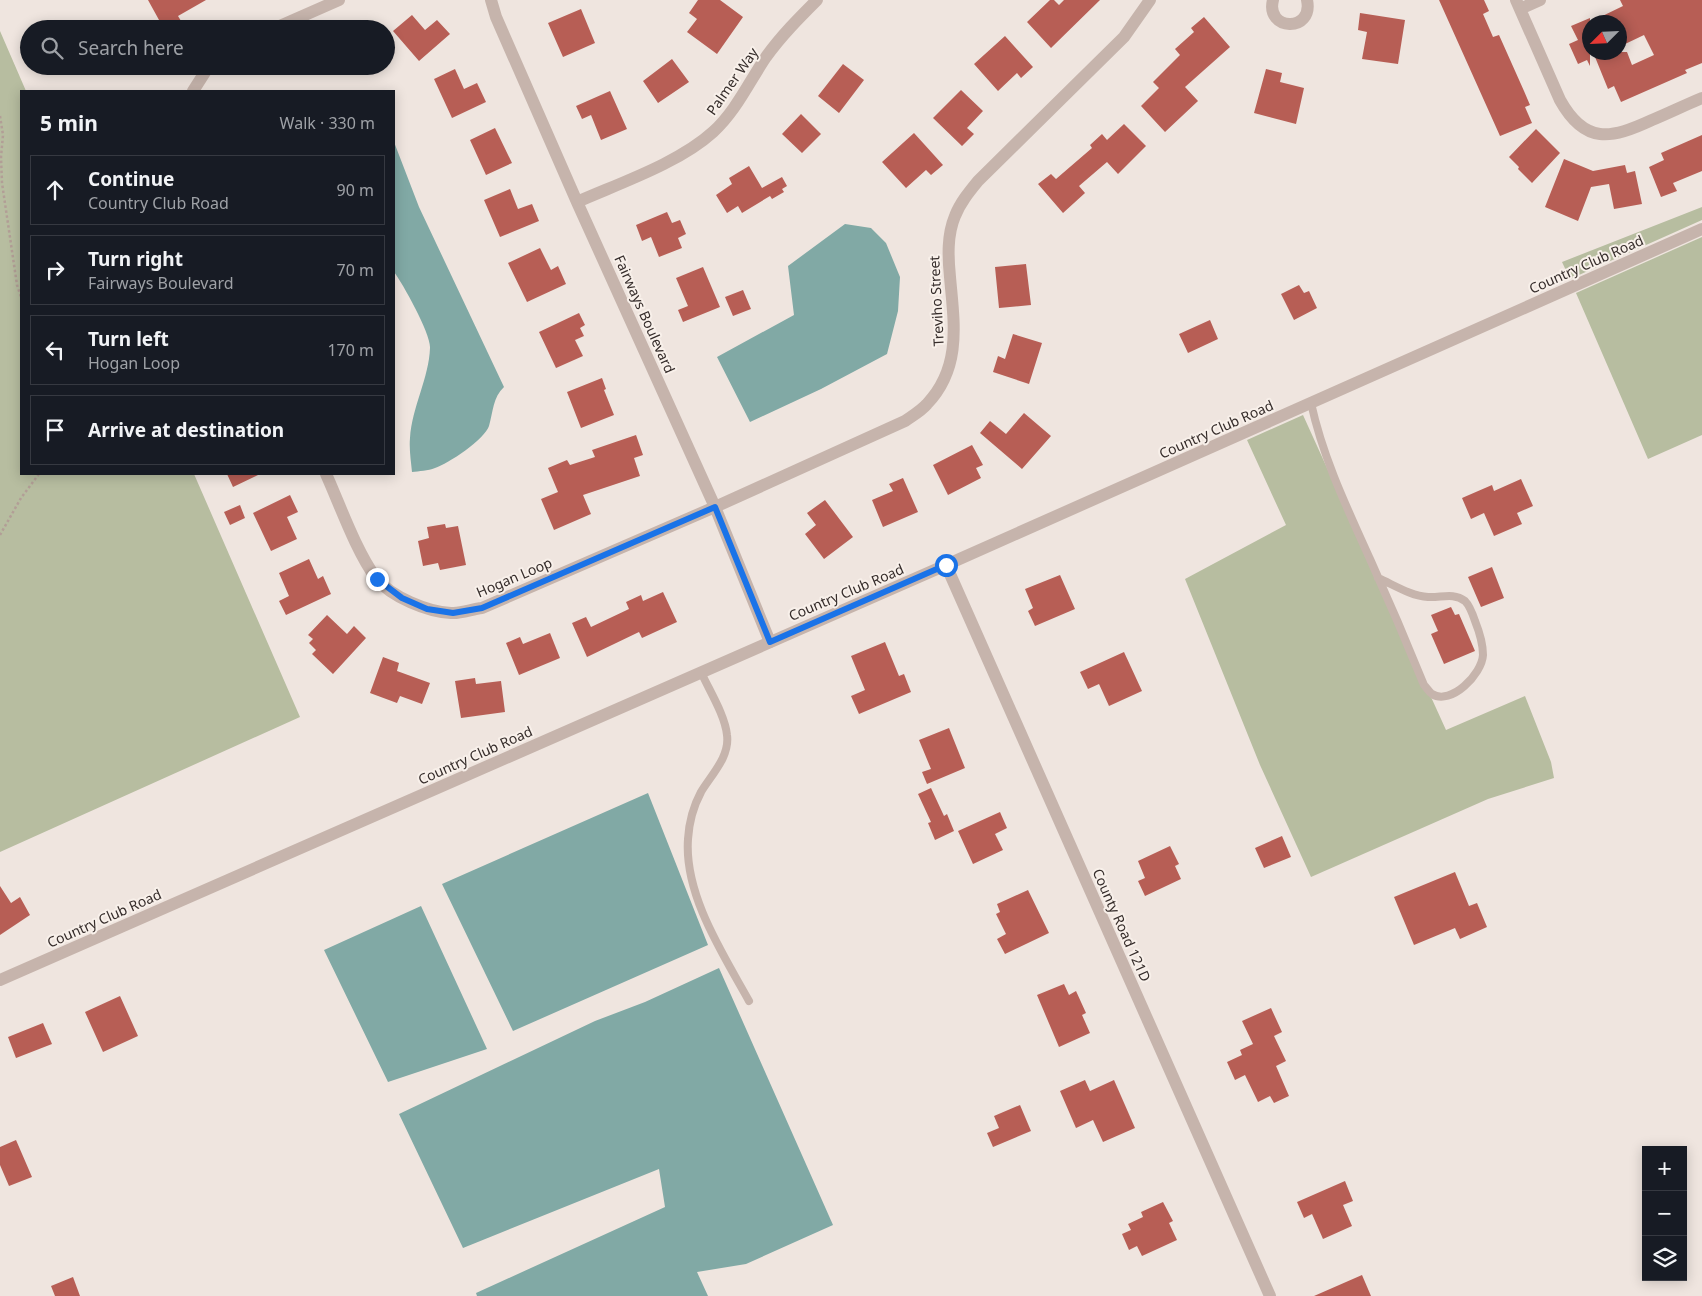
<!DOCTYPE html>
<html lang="en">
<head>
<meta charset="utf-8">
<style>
  body { margin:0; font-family:"Noto Sans",sans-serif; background:#20242c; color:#f1f3f6 }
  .controls { position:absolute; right:15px; bottom:15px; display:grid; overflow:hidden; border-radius:0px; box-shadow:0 2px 12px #0003 }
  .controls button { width:45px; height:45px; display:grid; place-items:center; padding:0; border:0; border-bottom:1px solid #363941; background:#171b24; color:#f1f3f6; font:25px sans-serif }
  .compass { position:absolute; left:1582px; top:15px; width:45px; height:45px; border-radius:50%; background:#171b24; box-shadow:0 2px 12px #0003; rotate:246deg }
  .stop { position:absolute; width:15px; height:15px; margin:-11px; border:4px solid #1a73e8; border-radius:50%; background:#fff }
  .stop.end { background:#1a73e8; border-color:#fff; box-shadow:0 1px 5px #0008 }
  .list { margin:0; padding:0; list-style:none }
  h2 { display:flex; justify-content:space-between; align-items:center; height:65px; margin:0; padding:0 20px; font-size:21px }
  h2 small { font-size:16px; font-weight:400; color:#9ea1a6 }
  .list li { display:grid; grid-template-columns:32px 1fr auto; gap:15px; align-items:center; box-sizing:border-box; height:70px; margin:0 10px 10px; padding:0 10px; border:1px solid #363941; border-radius:0px }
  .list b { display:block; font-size:19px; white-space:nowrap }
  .list p { margin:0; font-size:16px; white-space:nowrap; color:#9ea1a6 }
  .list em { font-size:16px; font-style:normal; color:#9ea1a6 }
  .icon { flex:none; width:28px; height:28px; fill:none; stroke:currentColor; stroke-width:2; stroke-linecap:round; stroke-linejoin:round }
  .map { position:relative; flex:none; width:1702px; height:1296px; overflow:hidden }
  .search { position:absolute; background:#171b24; box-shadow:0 2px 12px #0003; left:20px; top:20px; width:375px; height:55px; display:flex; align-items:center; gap:12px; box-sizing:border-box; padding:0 18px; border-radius:28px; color:#9ea1a6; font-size:19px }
  .panel { position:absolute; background:#171b24; box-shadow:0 2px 12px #0003; left:20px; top:90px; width:375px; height:385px; border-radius:0px }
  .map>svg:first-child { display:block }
</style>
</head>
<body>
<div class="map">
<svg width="1702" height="1296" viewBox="0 0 1702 1296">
  <rect width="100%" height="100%" fill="#efe5df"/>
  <path fill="#b7bda0" d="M0 31 26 91H21V474H194L300 717 0 852Z
    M1702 207V220L1570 279 1562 262Z
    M1702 237V435L1648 459 1576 293Z
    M1303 415 1446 730 1525 696 1551 762 1554 778 1488 799 1311 877 1260 765 1185 579 1286 525 1247 440Z"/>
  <path fill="#81a9a5" d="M394 142 419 207 504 387C493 397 493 412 489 426 485 439 448 464 435 468 428 471 419 471 412 472 411 461 409 449 410 438 412 407 429 378 430 348 431 334 403 284 394 272Z
    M845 224 871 228 886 243 900 277 898 311 887 354 821 389 750 422 717 357 794 315 788 266Z
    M648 793 708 945 513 1031 442 884Z
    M421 906 487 1049 388 1082 324 950Z
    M719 968 833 1225 746 1264 697 1272 708 1296H477L476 1293 665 1207 659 1169 463 1248 399 1114 595 1021 645 1002Z"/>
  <path fill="#b75e55" d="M148 0H206L178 16 186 29H164Z
    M698 0H720L743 17 717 54 687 32 697 19 689 13Z
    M1050 0H1054L1059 5 1064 0H1100L1051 48 1027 22Z
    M1439 0H1484L1489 11 1483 14 1493 37 1499 35 1524 91 1530 105 1525 107 1532 123 1500 136Z
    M1620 0H1702V63L1685 70 1687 73 1621 102 1614 86 1608 89 1593 52H1627L1632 65 1654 55 1644 35 1623 45 1620 38V22H1590V66L1587 60 1578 64 1569 44 1578 40 1571 26 1590 18V22L1623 6Z
    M581 9 595 43 563 57 548 23Z
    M1360 13 1405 20 1398 64 1362 59 1367 32 1358 30Z
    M412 15 425 30 437 20 450 34 419 61 393 31Z
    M1204 17 1230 47 1185 87 1198 101 1165 132 1141 106 1159 88 1153 82 1180 55 1175 49 1194 32 1191 28Z
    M1005 36 1033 67 1021 78 1017 73 998 91 974 64Z
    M672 59 689 82 658 103 643 81Z
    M843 64 864 80 839 113 818 96Z
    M455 69 464 89 477 83 486 102 452 118 434 79Z
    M1266 69 1282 73 1280 82 1304 88 1296 124 1254 113Z
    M961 90 983 111 967 128 974 134 962 146 933 118Z
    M610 91 627 129 601 140 591 115 582 119 576 106Z
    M801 114 821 134 802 153 782 134Z
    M1124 124 1146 146 1118 174 1107 162 1079 186 1085 193 1063 213 1038 184 1051 174 1056 179 1092 148 1090 145 1102 134 1107 140Z
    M495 128 512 163 486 175 470 140Z
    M1536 129 1560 153 1532 183 1518 169 1519 167 1509 157Z
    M914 133 943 165 931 175 926 170 906 188 882 162Z
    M1702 135V171L1673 183 1677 191 1661 197 1649 167 1664 160 1661 153Z
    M1564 159 1593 171 1625 165 1627 173 1635 171 1642 204 1614 209 1609 184 1591 187 1578 221 1545 207Z
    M749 166 762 188 782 177 787 186 782 189 784 192 772 199 770 196 742 213 738 206 727 213 716 195 732 184 729 178Z
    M510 189 518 209 532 204 539 221 500 237 484 200Z
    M667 212 672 223 680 220 686 234 678 238 682 248 659 257 651 237 642 241 636 225Z
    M540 248 551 270 558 266 566 284 527 302 508 263Z
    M1026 264 1031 305 999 308 995 267Z
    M703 267 720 307 683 322 678 310 688 306 676 278Z
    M1299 285 1304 293 1309 291 1317 308 1294 320 1281 294Z
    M743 290 751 309 733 316 725 297Z
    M579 313 585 325 580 328 584 336 575 340 583 356 556 368 539 332Z
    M1210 320 1218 339 1188 353 1179 334Z
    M1013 334 1042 343 1029 384 993 372 998 356 1005 359Z
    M602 378 606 389 604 390 614 415 581 428 567 392Z
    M1024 413 1051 436 1022 469 980 433 990 421 1006 434Z
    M636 435 643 455 634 458 640 476 583 495 591 514 554 530 541 499 558 492 548 468 567 460 570 465 595 457 592 450Z
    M972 445 983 465 976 468 981 478 948 495 933 465Z
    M227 474H260L233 487Z
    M903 478 918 512 883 527 872 500 893 491 889 484Z
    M1521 479 1533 506 1517 513 1522 524 1494 536 1484 513 1471 519 1462 498 1492 485 1494 491Z
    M290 495 298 512 287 517 297 539 271 551 253 513Z
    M825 500 853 537 824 559 805 534 816 525 807 513Z
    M240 505 245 518 230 525 224 512Z
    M445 524 446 528 458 526 466 565 440 570 438 563 423 566 418 541 429 538 427 527Z
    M309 559 318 579 323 576 331 594 286 615 279 601 289 596 279 573Z
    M1492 567 1504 598 1481 607 1468 577Z
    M1060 575 1075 609 1035 626 1028 611 1033 608 1025 589Z
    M663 592 677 622 642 638 639 632 587 657 572 623 586 617 591 627 629 609 626 602 641 595 643 601Z
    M1451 607 1455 615 1459 614 1475 651 1444 664 1431 634 1438 631 1431 615Z
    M327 615 347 634 354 626 366 638 333 674 312 654 316 650 309 643 313 639 308 635Z
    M550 633 560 658 519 675 506 643 520 637 523 644Z
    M885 642 899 676 904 674 911 692 859 714 851 696 865 690 851 656Z
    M1124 652 1142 691 1109 706 1099 684 1088 689 1080 672Z
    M383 657 399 663 397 671 430 683 422 704 400 696 397 703 370 693Z
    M475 678 476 684 501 681 505 712 461 718 455 681Z
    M949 728 965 768 927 784 922 772 931 769 919 740Z
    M931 788 944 816 947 814 954 831 935 840 928 823 931 822 918 794Z
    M1000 812 1007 828 995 834 1003 850 973 864 958 831Z
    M1282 836 1291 857 1264 868 1255 848Z
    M1170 846 1179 864 1175 866 1181 879 1145 896 1138 881 1145 878 1138 861Z
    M1455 872 1469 906 1477 903 1487 927 1460 939 1455 928 1414 945 1394 897Z
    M0 886 11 903 20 897 30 915 0 935Z
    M1028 890 1049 933 1005 954 997 939 1006 934 996 914 1000 912 997 904Z
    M1064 984 1069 995 1076 991 1086 1013 1082 1015 1090 1033 1059 1047 1037 995Z
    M120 996 138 1036 103 1052 85 1012Z
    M1271 1008 1282 1032 1274 1036 1286 1061 1276 1066 1289 1096 1274 1103 1270 1096 1258 1102 1245 1075 1235 1080 1227 1062 1242 1055 1240 1050 1253 1044 1242 1021Z
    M43 1023 52 1044 16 1058 8 1037Z
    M1085 1080 1090 1091 1114 1080 1135 1128 1103 1142 1093 1120 1076 1128 1060 1091Z
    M1020 1105 1031 1131 993 1147 987 1133 999 1128 994 1116Z
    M16 1140 32 1177 9 1186 0 1165V1147Z
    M1345 1181 1353 1201 1343 1205 1352 1226 1323 1239 1312 1214 1304 1218 1297 1202Z
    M1163 1202 1173 1221 1169 1223 1177 1240 1142 1256 1137 1246 1129 1250 1122 1234 1131 1230 1128 1224 1143 1217 1141 1212Z
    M1362 1275 1371 1296H1314Z
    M73 1277 80 1296H55L51 1286Z"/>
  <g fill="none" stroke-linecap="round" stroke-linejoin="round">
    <path stroke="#b29e96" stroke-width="2.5" stroke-dasharray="2.5 2.5" stroke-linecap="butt" d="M0 116 3 135 1 157 2 183 17 285 21 297
      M0 535 21 498 39 474"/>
    <path stroke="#c6b4ac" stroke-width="8" d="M1311 403C1323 458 1347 508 1370 559 1389 601 1407 643 1424 685 1427 688 1429 692 1432 694 1451 706 1482 674 1483 655 1483 645 1479 631 1475 621 1473 615 1470 606 1465 601 1453 592 1441 598 1428 597 1411 596 1394 585 1378 578
      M701 672C709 690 725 715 727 735 730 757 711 775 701 792 693 807 689 823 688 839 684 895 723 954 749 1001"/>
    <path stroke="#c6b4ac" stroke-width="12" d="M491 0 496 17 577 202 715 507 770 642
      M1273 0C1265 31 1314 33 1307 0
      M1516 0 1560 100C1585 145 1611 139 1652 120 1669 113 1685 105 1702 98
      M1520 9 1540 0
      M273 29 339 0
      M193 91 209 66
      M577 202C620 183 679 163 713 132 736 111 749 82 766 57 781 36 799 18 817 0
      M326 474C340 505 356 551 376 578 391 597 428 612 451 613 461 614 472 609 482 608L715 507 905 421C912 416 921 411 927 404 962 367 954 323 950 277 948 257 947 235 955 216 960 203 969 192 978 181L1124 37 1150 0
      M946 565 1270 1296"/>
    <path stroke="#c6b4ac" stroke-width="12" d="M0 980 946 565 1702 229"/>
  </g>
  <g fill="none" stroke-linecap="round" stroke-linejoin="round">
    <path stroke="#1a73e8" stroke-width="6" d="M377 579 402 598 427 609 453 613 482 608 715 507 770 642 946 565"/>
  </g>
  <g text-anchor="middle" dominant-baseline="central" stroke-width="4" stroke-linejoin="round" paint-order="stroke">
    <g font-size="14" fill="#352c2a" stroke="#f8f0ea">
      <text transform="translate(732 81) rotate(-55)">Palmer Way</text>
      <text transform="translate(1586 264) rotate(-24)">Country Club Road</text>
      <text transform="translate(936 301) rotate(-93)">Treviho Street</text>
      <text transform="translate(645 314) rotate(66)">Fairways Boulevard</text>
      <text transform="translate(1216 429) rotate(-24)">Country Club Road</text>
      <text transform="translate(514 577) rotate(-23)">Hogan Loop</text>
      <text transform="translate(846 592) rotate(-23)">Country Club Road</text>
      <text transform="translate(475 755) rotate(-24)">Country Club Road</text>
      <text transform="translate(104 918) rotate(-24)">Country Club Road</text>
      <text transform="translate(1122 925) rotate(66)">County Road 121D</text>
    </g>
  </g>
</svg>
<div class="controls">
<button>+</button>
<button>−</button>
<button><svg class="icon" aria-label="layers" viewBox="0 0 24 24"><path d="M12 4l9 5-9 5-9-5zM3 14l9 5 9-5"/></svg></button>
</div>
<svg class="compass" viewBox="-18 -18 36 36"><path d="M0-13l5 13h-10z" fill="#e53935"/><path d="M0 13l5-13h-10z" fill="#9ea1a6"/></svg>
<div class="stop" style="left:946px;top:565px"></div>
<div class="stop end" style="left:377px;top:579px"></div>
<div class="search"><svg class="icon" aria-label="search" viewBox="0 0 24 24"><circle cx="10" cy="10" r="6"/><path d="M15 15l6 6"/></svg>Search here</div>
<section class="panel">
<h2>5 min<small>Walk · 330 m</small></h2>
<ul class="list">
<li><svg class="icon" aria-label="ahead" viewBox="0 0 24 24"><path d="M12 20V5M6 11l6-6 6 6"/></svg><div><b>Continue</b><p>Country Club Road</p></div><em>90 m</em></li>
<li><svg class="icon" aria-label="right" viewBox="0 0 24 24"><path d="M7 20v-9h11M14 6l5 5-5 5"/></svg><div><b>Turn right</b><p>Fairways Boulevard</p></div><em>70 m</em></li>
<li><svg class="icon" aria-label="left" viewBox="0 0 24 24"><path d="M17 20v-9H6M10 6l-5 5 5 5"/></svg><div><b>Turn left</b><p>Hogan Loop</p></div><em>170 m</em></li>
<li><svg class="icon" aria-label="arrive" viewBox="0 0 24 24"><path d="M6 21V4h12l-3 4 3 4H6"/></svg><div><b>Arrive at destination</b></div></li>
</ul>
</section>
</div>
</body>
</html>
